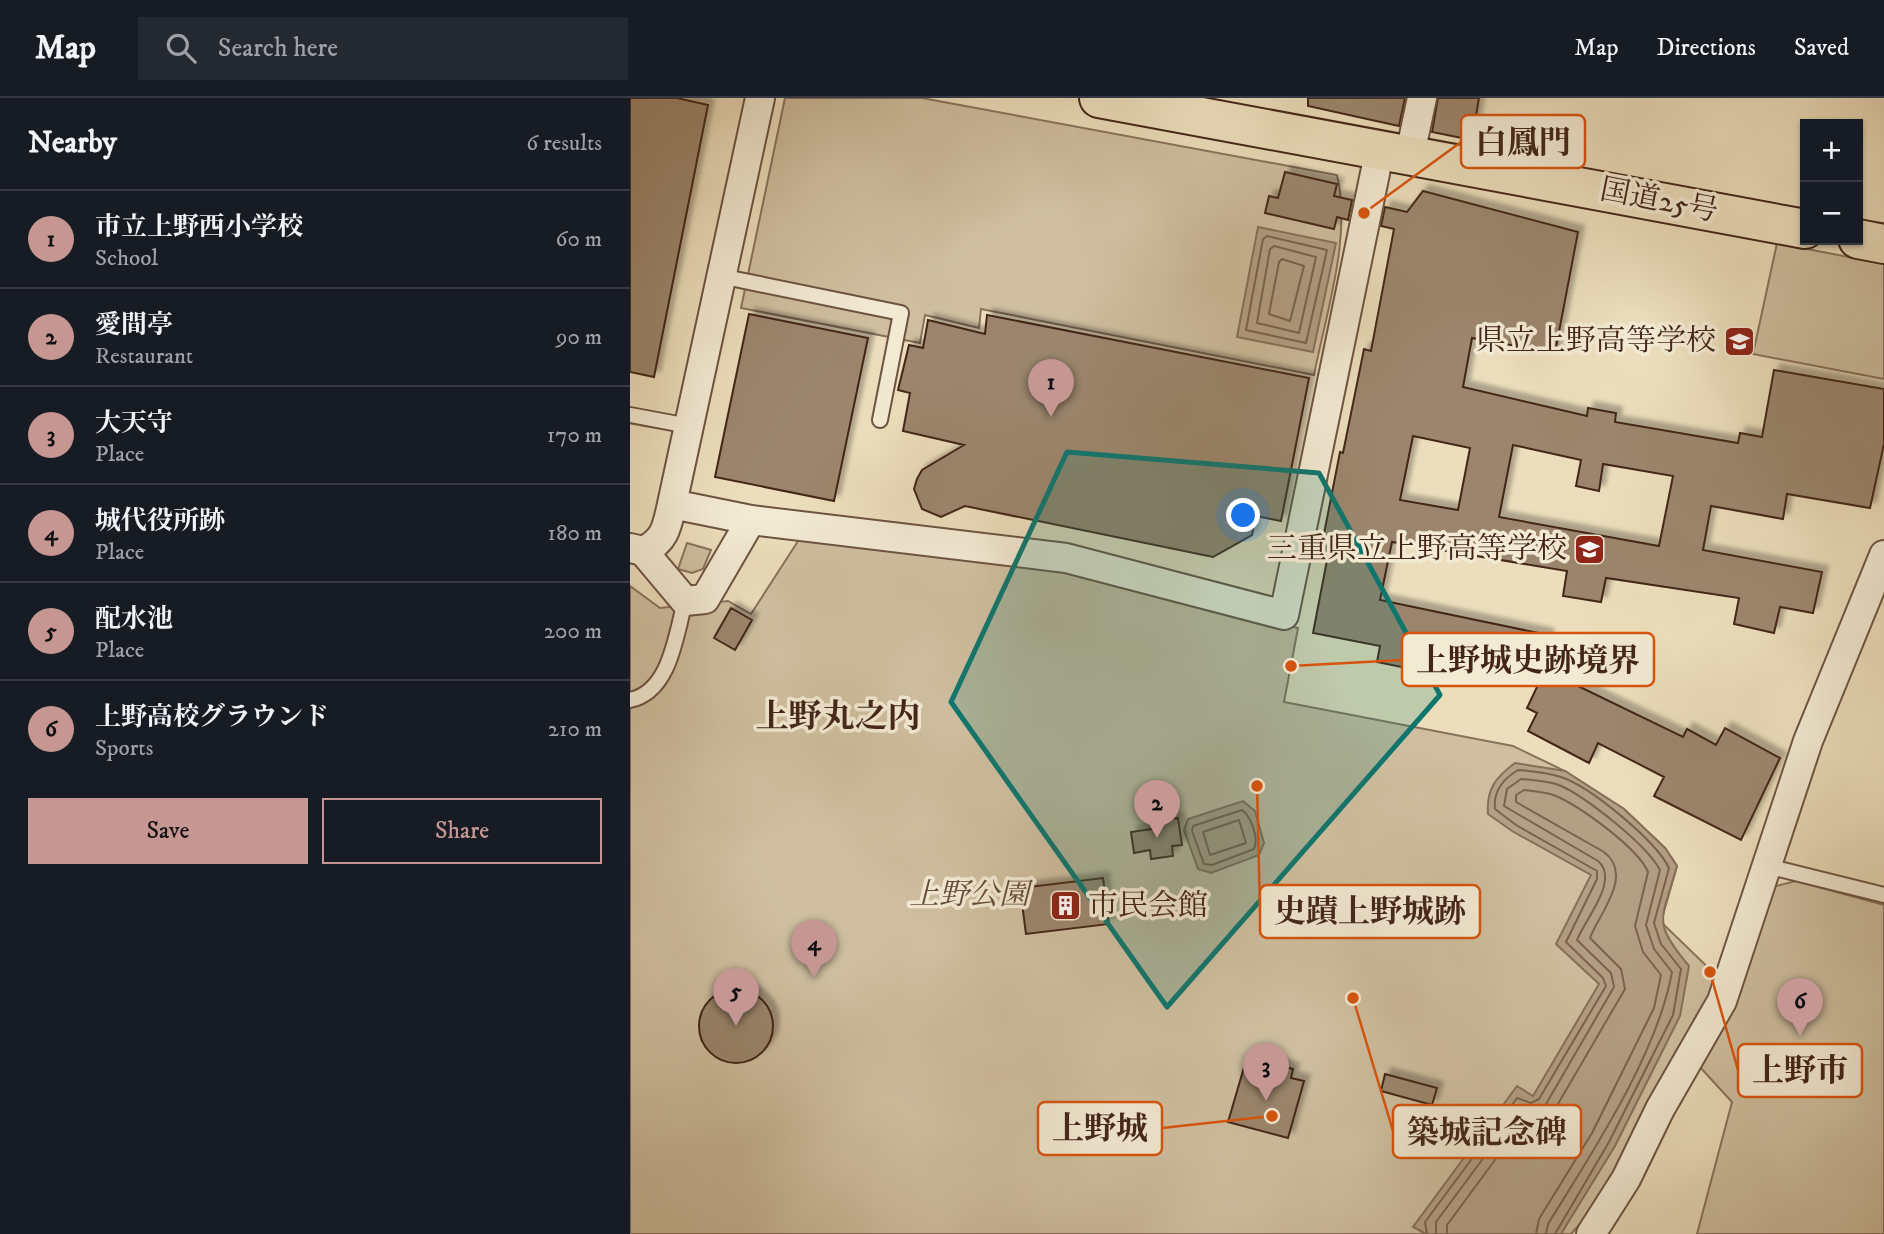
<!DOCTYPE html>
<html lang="en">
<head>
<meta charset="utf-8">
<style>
  body { margin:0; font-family:"IM FELL DW Pica","Noto Serif JP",serif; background:#242831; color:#f1f3f6 }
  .controls { position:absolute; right:21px; top:21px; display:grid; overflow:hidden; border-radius:0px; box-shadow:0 2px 5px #0004 }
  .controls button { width:63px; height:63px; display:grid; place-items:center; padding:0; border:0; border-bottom:2px solid #363941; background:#171b24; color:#f1f3f6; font:35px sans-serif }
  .you { position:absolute; left:614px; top:418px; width:24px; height:24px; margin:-18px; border:5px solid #fff; border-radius:50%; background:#1a73e8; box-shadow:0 0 0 10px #1a73e833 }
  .badge { display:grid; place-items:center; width:46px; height:46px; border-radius:50%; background:#c59692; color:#111; font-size:23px; font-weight:700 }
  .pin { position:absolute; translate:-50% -58px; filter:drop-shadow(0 2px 4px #0008) }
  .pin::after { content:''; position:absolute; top:37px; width:24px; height:21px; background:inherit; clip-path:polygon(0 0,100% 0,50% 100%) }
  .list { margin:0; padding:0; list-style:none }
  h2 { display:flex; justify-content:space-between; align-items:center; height:91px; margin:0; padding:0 28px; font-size:30px }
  h2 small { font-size:23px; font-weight:400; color:#9ea1a6 }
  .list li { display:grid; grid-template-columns:46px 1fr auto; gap:21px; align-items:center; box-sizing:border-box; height:98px; padding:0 28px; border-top:2px solid #363941 }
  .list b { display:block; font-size:26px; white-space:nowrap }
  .list p { margin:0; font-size:23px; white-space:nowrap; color:#9ea1a6 }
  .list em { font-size:23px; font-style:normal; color:#9ea1a6 }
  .actions { display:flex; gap:14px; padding:21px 28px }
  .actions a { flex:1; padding:16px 0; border:2px solid #c59692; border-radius:0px; text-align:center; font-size:24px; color:#c59692 }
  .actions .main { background:#c59692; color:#111 }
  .icon { flex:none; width:38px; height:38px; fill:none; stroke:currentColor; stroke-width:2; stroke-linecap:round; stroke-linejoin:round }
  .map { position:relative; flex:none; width:1254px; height:1136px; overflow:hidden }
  header { display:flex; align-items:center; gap:42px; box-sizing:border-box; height:98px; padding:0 35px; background:#171b24; border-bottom:2px solid #363941 }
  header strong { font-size:33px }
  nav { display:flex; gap:38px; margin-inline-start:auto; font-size:24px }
  .search { width:490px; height:63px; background:#242831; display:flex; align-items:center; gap:18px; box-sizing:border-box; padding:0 24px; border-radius:0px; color:#9ea1a6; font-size:26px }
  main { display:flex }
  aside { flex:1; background:#171b24 }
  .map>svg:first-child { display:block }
</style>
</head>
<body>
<header>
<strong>Map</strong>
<div class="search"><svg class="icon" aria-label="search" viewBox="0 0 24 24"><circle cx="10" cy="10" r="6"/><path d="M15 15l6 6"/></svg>Search here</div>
<nav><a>Map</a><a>Directions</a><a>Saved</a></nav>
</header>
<main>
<aside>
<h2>Nearby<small>6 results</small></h2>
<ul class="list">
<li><span class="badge">1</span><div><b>市立上野西小学校</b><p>School</p></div><em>60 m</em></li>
<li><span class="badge">2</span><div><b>愛間亭</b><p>Restaurant</p></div><em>90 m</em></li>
<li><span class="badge">3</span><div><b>大天守</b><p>Place</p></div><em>170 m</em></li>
<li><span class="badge">4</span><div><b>城代役所跡</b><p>Place</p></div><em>180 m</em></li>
<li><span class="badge">5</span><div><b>配水池</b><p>Place</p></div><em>200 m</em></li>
<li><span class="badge">6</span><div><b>上野高校グラウンド</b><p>Sports</p></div><em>210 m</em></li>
</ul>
<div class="actions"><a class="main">Save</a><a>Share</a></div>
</aside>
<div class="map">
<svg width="1254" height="1136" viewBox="0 0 1254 1136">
  <defs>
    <filter id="shadow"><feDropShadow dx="6" dy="-6" stdDeviation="2" flood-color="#0004"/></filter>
  </defs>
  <rect width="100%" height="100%" fill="#ecdebc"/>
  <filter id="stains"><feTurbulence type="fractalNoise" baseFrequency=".00286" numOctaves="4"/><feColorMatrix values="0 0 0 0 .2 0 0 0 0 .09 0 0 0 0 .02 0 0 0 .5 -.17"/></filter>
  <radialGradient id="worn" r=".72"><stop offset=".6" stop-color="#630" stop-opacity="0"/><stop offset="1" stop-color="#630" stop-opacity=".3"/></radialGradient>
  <path fill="#cfbfa0" stroke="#89725c" stroke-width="2" d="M155 0H292L707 77C722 138 696 215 684 277L351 211 349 230 295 217 290 245 111 210Z
    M1147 145 1254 166V281L1123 256Z
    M170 440 415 468 668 530 654 604 883 648 935 673 994 711 1035 750 1047 768 1031 824 1088 879 1081 898 1016 1008 1000 1049 967 1107 941 1136H0V488L30 510 98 503 121 516Z
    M57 445 81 452 73 471 62 475 48 471Z
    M1166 783 1254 807V1136H1067L1102 1004 1069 968 1142 789Z"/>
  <path fill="#b39f84" stroke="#866f59" stroke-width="2" d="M628 129 706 145 683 254 607 239Z
    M885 665 935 673 994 711 1035 750 1047 768C1032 822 1021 823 1059 868L1050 918 985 1048 931 1136H796L783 1129 887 988 903 998 969 886 926 846 961 777 882 733 858 716C856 691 866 679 885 665Z
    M613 703 625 713 634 745 629 757 581 775 568 771 554 732 558 721Z"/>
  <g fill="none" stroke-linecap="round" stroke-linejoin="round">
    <path stroke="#7b624e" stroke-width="2" d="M637 138 697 152 676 245 616 232 633 141Z
      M644 148 686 159 669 235 627 225 640 151Z
      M652 161 674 168 660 223 639 216 649 164Z
      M612 712C621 719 629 739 624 751L582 767 574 766 562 733 563 728Z
      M609 722 616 745 580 757 573 734Z
      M797 1136 795 1124 887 1000 901 1005 909 1001 976 888 973 880 936 844 967 781V773L886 727 865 711C863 693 873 681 888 672 902 673 919 675 931 679 961 689 1026 743 1039 770L1024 825 1031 846 1051 871 1043 917 979 1044 925 1136
      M806 1136V1124L889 1012 906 1013 916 1006 984 889 981 875 947 842C955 821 990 782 968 763L874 708 877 691 891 681C902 682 918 683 929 687 955 698 1017 747 1030 772L1016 827 1024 851 1042 874C1027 957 963 1053 918 1126L916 1136
      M817 1136V1127L893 1024 913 1022 925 1011 995 891 991 871 960 840C970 814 1004 777 974 754L886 704V697L894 692C904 693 917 694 926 698 951 709 1008 750 1018 774L1005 828 1013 854 1031 877 1024 910 962 1035 909 1121 906 1136"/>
  </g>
  <path fill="#9b866d" stroke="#432618" stroke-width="2" fill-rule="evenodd" filter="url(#shadow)" d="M0 0H47L78 7 24 279 0 274Z
    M678 0H775L769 28 678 8Z
    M808 0H849L842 42 802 34Z
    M655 74 707 86 704 98 722 102 718 122 707 119 704 131 635 115 639 98 648 100Z
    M793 93 948 134 925 255 842 240 833 289 957 318 958 310 986 315 985 324 1108 345 1110 335 1132 339 1144 272 1254 291V346L1240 410 1157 396 1153 421 1081 408 1073 452 1192 474 1183 515 1150 509 1144 535 1104 526 1109 500 976 480 971 504 933 498 937 473 762 444 750 502 918 537 909 578 819 562 816 578 747 564 750 548 683 535 698 457 690 456 710 354 713 355 734 251 741 253 764 131 751 128 755 109 777 114ZM783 338 840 350 828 412 770 402ZM883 347 951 362 946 388 969 393 973 366 1043 378 1029 448 869 419Z
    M119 216 238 240 204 403 85 379Z
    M357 217 679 280 651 423 626 418 622 437 583 459 335 408 311 419 292 411 284 391 287 381 292 372 334 347 273 333 280 295 268 292 279 247 293 250 298 222 355 236Z
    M101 510 122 522 105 552 84 540Z
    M915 572 1053 639 1057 631 1086 647 1095 630 1150 660 1111 742 1024 698 1034 679 968 645 959 665 898 633 907 615 897 610Z
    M548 720 552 747 542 748 543 758 521 761 520 752 504 755 501 734 529 730 528 722Z
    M473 780 479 826 396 836 390 790Z
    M69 928a37 37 0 1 1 74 0a37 37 0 1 1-74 0Z
    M636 964 663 971 661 980 674 983 658 1040 598 1024 615 966 634 972Z
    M755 976 807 990 802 1007 751 993Z"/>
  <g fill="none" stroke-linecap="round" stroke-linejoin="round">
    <defs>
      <path id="lane" d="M90 178 271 215 250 322
        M0 317 59 328
        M0 602C40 594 46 537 55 503
        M1137 768 1254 797"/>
      <path id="street" d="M780 56 792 0
        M42 406 130 0
        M0 450 13 453 55 503 75 501 121 422
        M13 453C35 443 37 429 42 406L121 422 436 460 654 517 750 51
        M961 1136 996 1081 1030 1011 1092 903 1178 643 1254 457"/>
      <path id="highway" d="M469 0 1175 131
        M1228 141 1254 146"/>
    </defs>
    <use href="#lane" stroke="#6d5441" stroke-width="18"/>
    <use href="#street" stroke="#6d5441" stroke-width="32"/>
    <use href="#highway" stroke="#432618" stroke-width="42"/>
    <use href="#lane" stroke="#f3ead3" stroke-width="14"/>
    <use href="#street" stroke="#f3ead3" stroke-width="28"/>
    <use href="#highway" stroke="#ecdebc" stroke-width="38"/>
  </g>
  <path fill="#0f766e" fill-opacity="0.2" stroke="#0f766e" stroke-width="5" stroke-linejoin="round" d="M437 354 689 375 810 597 537 909 321 604Z"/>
  <defs>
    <symbol id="school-square" viewBox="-11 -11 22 22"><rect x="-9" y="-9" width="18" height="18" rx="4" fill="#8f2418" stroke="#f3ead3"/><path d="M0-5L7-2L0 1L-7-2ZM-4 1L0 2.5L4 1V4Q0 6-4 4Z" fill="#fff"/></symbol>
    <symbol id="building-square" viewBox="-11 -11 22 22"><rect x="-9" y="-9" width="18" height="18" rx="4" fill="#8f2418" stroke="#f3ead3"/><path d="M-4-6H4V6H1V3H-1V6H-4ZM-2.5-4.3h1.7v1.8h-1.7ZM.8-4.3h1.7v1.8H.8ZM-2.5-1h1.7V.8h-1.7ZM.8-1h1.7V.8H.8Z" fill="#fff"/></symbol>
  </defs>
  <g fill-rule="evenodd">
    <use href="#school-square" x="1092" y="226" width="35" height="35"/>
    <use href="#school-square" x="942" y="434" width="35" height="35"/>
    <use href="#building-square" x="418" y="790" width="35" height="35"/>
  </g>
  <g text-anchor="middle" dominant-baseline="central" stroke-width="7" stroke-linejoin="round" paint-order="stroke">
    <g font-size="30" fill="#432618" stroke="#f3ead3">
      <text transform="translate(1029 103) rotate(11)">国道25号</text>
    </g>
    <g font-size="30" fill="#432618" stroke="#f3ead3" text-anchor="end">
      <text x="1086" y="243">県立上野高等学校</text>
      <text x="937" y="451">三重県立上野高等学校</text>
      <text x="458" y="808" text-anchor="start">市民会館</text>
    </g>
    <g font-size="30" font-style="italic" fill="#664c3a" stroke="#f3ead3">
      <text x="339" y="797">上野公園</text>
    </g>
    <g font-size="33" font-weight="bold" fill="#432618" stroke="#f3ead3">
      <text x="208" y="619">上野丸之内</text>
    </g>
  </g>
  <path fill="none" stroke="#d8540d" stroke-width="2.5" d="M734 115L831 44M661 568L772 562M627 688L630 813M1080 874L1108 972M642 1018L532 1030M723 900L763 1033"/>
  <g fill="#d8540d" stroke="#f3ead3" stroke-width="2.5">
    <circle cx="734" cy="115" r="7"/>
    <circle cx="661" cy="568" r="7"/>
    <circle cx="627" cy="688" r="7"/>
    <circle cx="1080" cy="874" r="7"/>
    <circle cx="642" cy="1018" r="7"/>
    <circle cx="723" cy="900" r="7"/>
  </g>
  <g fill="#f3ead3" stroke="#d8540d" stroke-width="2.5">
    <rect x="831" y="17" width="124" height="53" rx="7"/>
    <rect x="772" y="535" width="252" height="53" rx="7"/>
    <rect x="630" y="787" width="220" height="53" rx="7"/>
    <rect x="1108" y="946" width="124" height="53" rx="7"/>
    <rect x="408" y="1004" width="124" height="53" rx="7"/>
    <rect x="763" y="1007" width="188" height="53" rx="7"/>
  </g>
  <g font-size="32" text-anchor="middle" font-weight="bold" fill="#432618">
    <text x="893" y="55">白鳳門</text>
    <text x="898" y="573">上野城史跡境界</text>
    <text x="740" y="824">史蹟上野城跡</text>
    <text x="1170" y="983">上野市</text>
    <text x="470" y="1041">上野城</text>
    <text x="857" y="1045">築城記念碑</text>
  </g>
  <rect width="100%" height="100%" filter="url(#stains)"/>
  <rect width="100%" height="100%" fill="url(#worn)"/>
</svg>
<div class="controls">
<button>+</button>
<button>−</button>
</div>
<div class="you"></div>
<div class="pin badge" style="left:421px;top:319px">1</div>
<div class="pin badge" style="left:527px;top:740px">2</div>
<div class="pin badge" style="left:636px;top:1003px">3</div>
<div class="pin badge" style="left:184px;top:880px">4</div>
<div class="pin badge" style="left:106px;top:928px">5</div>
<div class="pin badge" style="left:1170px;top:938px">6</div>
</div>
</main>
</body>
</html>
